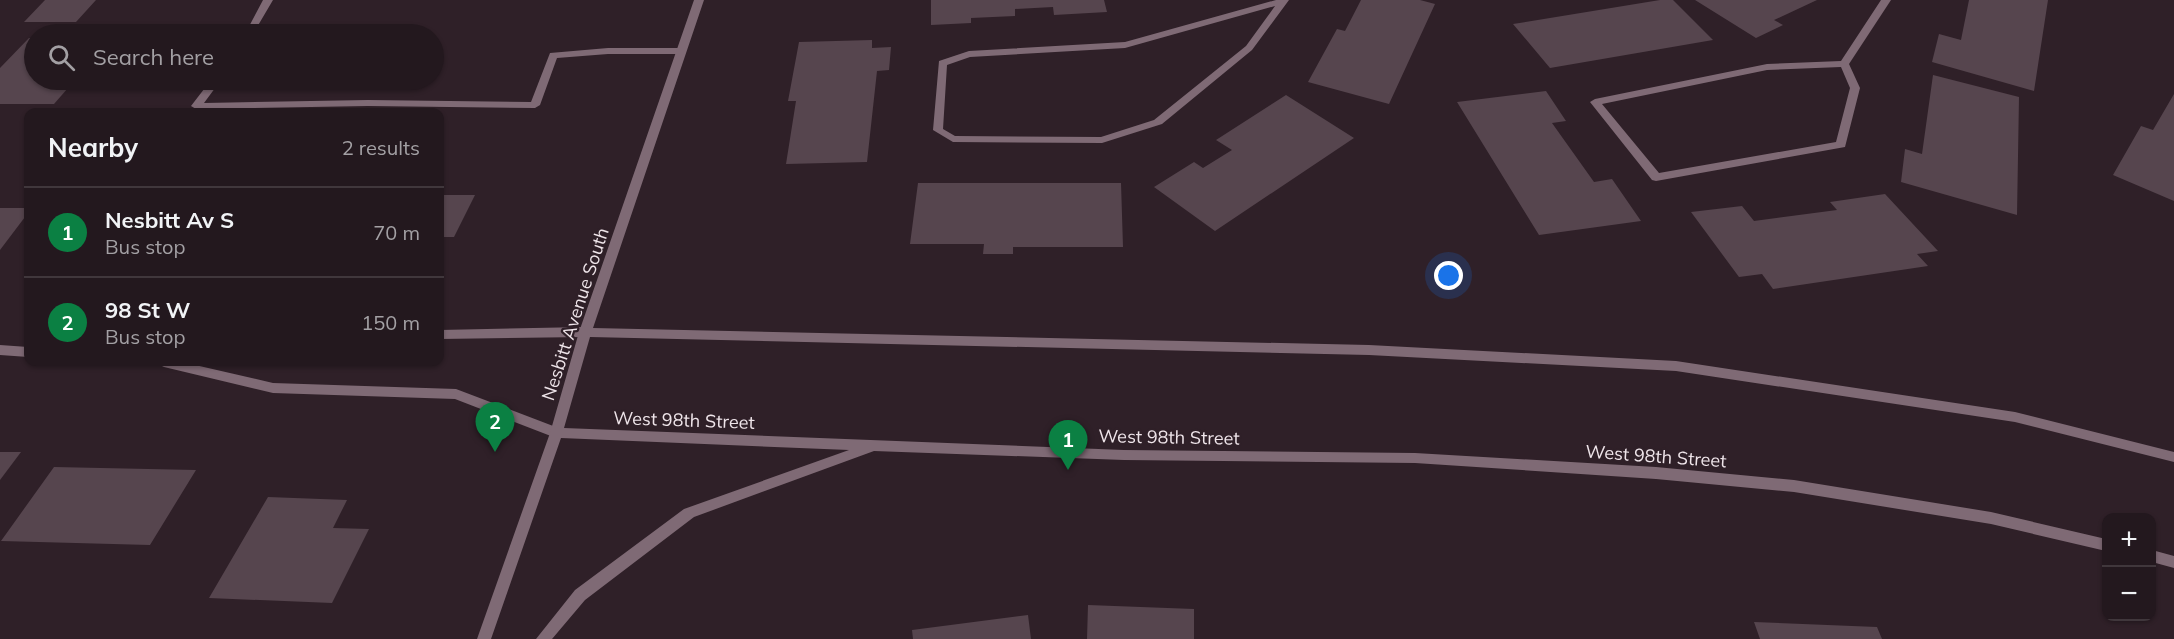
<!DOCTYPE html>
<html lang="en">
<head>
<meta charset="utf-8">
<style>
  body { margin:0; font-family:Mulish,sans-serif; background:#2b2127; color:#f1f3f6 }
  .controls { position:absolute; right:18px; bottom:18px; display:grid; overflow:hidden; border-radius:12px; box-shadow:0 2px 4px #0004 }
  .controls button { width:54px; height:54px; display:grid; place-items:center; padding:0; border:0; border-bottom:2px solid #40373c; background:#23181e; color:#f1f3f6; font:30px sans-serif }
  .you { position:absolute; left:1449px; top:276px; width:21px; height:21px; margin:-15px; border:4px solid #fff; border-radius:50%; background:#1a73e8; box-shadow:0 0 0 9px #1a73e833 }
  .badge { display:grid; place-items:center; width:39px; height:39px; border-radius:50%; background:#0b8043; color:#fff; font-size:20px; font-weight:700 }
  .pin { position:absolute; translate:-50% -50px; filter:drop-shadow(0 2px 3px #0008) }
  .pin::after { content:''; position:absolute; top:32px; width:21px; height:18px; background:inherit; clip-path:polygon(0 0,100% 0,50% 100%) }
  .list { margin:0; padding:0; list-style:none }
  h2 { display:flex; justify-content:space-between; align-items:center; height:78px; margin:0; padding:0 24px; font-size:26px }
  h2 small { font-size:20px; font-weight:400; color:#a3a0a4 }
  .list li { display:grid; grid-template-columns:39px 1fr auto; gap:18px; align-items:center; box-sizing:border-box; height:90px; padding:0 24px; border-top:2px solid #40373c }
  .list b { display:block; font-size:22px; white-space:nowrap }
  .list p { margin:0; font-size:20px; white-space:nowrap; color:#a3a0a4 }
  .list em { font-size:20px; font-style:normal; color:#a3a0a4 }
  .icon { flex:none; width:33px; height:33px; fill:none; stroke:currentColor; stroke-width:2; stroke-linecap:round; stroke-linejoin:round }
  .map { position:relative; flex:none; width:2174px; height:639px; overflow:hidden }
  .search { position:absolute; background:#23181e; box-shadow:0 2px 4px #0004; left:24px; top:24px; width:420px; height:66px; display:flex; align-items:center; gap:15px; box-sizing:border-box; padding:0 21px; border-radius:33px; color:#a3a0a4; font-size:22px }
  .panel { position:absolute; background:#23181e; box-shadow:0 2px 4px #0004; left:24px; top:108px; width:420px; height:258px; border-radius:12px }
  .map>svg:first-child { display:block }
</style>
</head>
<body>
<div class="map">
<svg width="2174" height="639" viewBox="0 0 2174 639">
  <rect width="100%" height="100%" fill="#2f2028"/>
  <path fill="#56454e" d="M45 0H96L76 22H24Z
    M931 0H1104L1107 12 1054 15 1053 7 1015 9V16L971 18V23L931 25Z
    M1361 0H1420L1435 4 1389 104 1308 82 1337 29 1345 31Z
    M1660 0H1673L1713 40 1550 68 1513 24Z
    M1695 0H1817L1774 20 1783 25 1756 38Z
    M1969 0H2048L2034 91 1932 62 1939 34 1961 40Z
    M29 38H34V80H75L54 104H0V68Z
    M872 40V48L891 47 889 70 877 71 867 162 786 164 796 101H788L799 42Z
    M1933 75 2019 97 2017 215 1901 182 1905 149 1922 154Z
    M1546 91 1566 121 1552 123 1594 182 1612 179 1641 221 1539 235 1457 102Z
    M2174 94V201L2113 175 2141 126 2153 130Z
    M1286 95 1354 138 1215 231 1154 187 1194 162 1203 168 1232 150 1216 140Z
    M918 183H1121L1123 247H1013V254H983L984 244H910Z
    M1885 194 1938 251 1917 254 1928 266 1773 289 1762 274 1739 277 1691 212 1742 206 1754 221 1837 210 1830 202Z
    M440 195H475L454 237H440Z
    M0 208H28V213L0 250Z
    M0 452H21L0 480Z
    M54 467 196 470 150 545 1 541Z
    M268 497 347 500 333 528 369 529 332 603 209 598Z
    M1088 605 1194 609V639H1087Z
    M1028 615 1031 639H913L912 630Z
    M1754 622 1877 627 1882 639H1760Z"/>
  <g fill="none" stroke-linecap="round" stroke-linejoin="round">
    <path fill="#7f6a75" fill-rule="evenodd" d="M263 0H273L253 34H245Z
      M1276 0H1289L1252 50 1162 124 1102 143 953 142 933 130 939 61 969 51 1125 42ZM1275 6 1246 46 1154 120 1101 137 955 136 943 129 947 65 970 57 1125 48Z
      M1881 0H1891L1849 64 1860 88 1845 147 1656 181 1652 180 1590 102 1595 99 1767 64 1841 61ZM1841 67 1850 88 1836 142 1659 173 1602 104 1767 70Z
      M608 48H681L686 51 681 54H608L557 58 540 105 535 108 368 106 196 109 191 106 211 80H221L204 103 368 100 531 102 550 53Z"/>
    <path fill="#7f6a75" fill-rule="evenodd" d="M585 327 589 329 591 332 589 335 585 337 440 339V330Z
      M0 345 28 347V357L0 355Z
      M158 362H182L273 383 456 389 561 429 562 433 561 437 556 438 455 399 273 393 164 367 160 365Z"/>
    <path fill="#7f6a75" fill-rule="evenodd" d="M694 0H704L593 328 1369 345 1676 361 2015 412 2174 452V462L2015 422 1676 371 1369 355 590 337 564 428 1124 450 1415 453 1656 467 1794 480 1991 512 2106 539V551L1991 524 1794 492 1656 479 1415 463 1124 460 874 451 694 517 585 600 552 639H536L575 590 684 509 849 450 561 438 491 639H477L550 433 579 332Z
      M2152 550 2174 556V568L2152 562Z"/>
  </g>
  <g text-anchor="middle" dominant-baseline="central" stroke-width="4.5" stroke-linejoin="round" paint-order="stroke">
    <g font-size="18" fill="#efe5ea" stroke="#2f2028">
      <text transform="translate(575 314) rotate(-72)">Nesbitt Avenue South</text>
      <text transform="translate(684 420) rotate(2)">West 98th Street</text>
      <text transform="translate(1169 437) rotate(1)">West 98th Street</text>
      <text transform="translate(1656 456) rotate(4)">West 98th Street</text>
    </g>
  </g>
</svg>
<div class="controls">
<button>+</button>
<button>−</button>
</div>
<div class="you"></div>
<div class="pin badge" style="left:1068px;top:470px">1</div>
<div class="pin badge" style="left:495px;top:452px">2</div>
<div class="search"><svg class="icon" aria-label="search" viewBox="0 0 24 24"><circle cx="10" cy="10" r="6"/><path d="M15 15l6 6"/></svg>Search here</div>
<section class="panel">
<h2>Nearby<small>2 results</small></h2>
<ul class="list">
<li><span class="badge">1</span><div><b>Nesbitt Av S</b><p>Bus stop</p></div><em>70 m</em></li>
<li><span class="badge">2</span><div><b>98 St W</b><p>Bus stop</p></div><em>150 m</em></li>
</ul>
</section>
</div>
</body>
</html>
